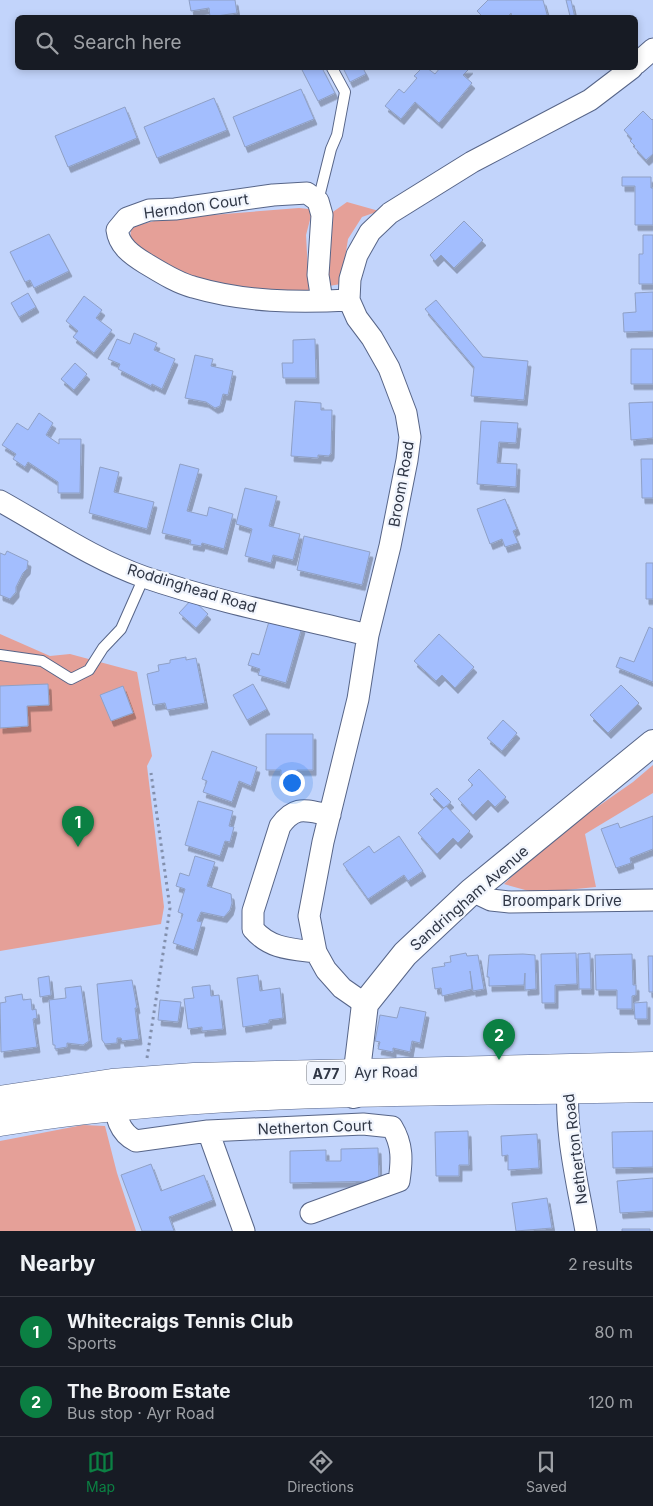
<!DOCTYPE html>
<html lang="en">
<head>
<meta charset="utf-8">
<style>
  body { margin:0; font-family:Inter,sans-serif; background:#242831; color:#f1f3f6 }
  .you { position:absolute; left:291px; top:782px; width:18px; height:18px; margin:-12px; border:4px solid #fff; border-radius:50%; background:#1a73e8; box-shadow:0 0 0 8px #1a73e833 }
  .badge { display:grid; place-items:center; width:32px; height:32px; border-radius:50%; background:#0b8043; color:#fff; font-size:16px; font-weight:700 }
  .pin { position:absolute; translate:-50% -41px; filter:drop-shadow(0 1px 2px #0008) }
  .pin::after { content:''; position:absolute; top:26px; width:18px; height:15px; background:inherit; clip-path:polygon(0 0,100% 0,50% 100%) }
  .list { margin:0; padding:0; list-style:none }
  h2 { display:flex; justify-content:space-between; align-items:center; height:65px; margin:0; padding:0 20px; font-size:21px }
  h2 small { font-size:16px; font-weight:400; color:#9ea1a6 }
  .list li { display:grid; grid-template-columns:32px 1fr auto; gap:15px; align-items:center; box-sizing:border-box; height:70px; padding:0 20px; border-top:1px solid #363941 }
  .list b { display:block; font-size:19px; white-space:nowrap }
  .list p { margin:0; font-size:16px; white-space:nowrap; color:#9ea1a6 }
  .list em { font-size:16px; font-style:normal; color:#9ea1a6 }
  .icon { flex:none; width:28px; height:28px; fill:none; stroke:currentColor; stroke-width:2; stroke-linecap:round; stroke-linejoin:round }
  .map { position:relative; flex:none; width:653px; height:1231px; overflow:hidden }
  .search { position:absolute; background:#171b24; box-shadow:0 2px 8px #0003; left:15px; right:15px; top:15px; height:55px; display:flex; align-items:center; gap:12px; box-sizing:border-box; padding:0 18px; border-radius:8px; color:#9ea1a6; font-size:19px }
  .sheet { height:205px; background:#171b24 }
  nav { display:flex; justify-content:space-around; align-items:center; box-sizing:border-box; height:70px; border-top:1px solid #363941; background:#171b24; font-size:14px; color:#9ea1a6 }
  nav a { display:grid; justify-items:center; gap:2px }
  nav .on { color:#0b8043 }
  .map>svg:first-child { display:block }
</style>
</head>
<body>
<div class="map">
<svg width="653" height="1231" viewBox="0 0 653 1231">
  <defs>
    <filter id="shadow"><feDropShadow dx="3" dy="5.5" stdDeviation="0" flood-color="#0004"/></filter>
  </defs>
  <rect width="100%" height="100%" fill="#c2d4fb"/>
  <path fill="#e5a098" d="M347 202 379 211 362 217 348 239 341 284 329 286 324 268 330 214Z
    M299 208 309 209 311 216 306 235 309 289 305 295 196 280 143 253 130 243 131 227 162 219Z
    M0 634 50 656 70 654 137 672 152 756 147 766 164 907 161 924 0 951Z
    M653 765V793L585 834 596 887 536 893 504 884 550 840 633 782Z
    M83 1125 105 1126 117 1173 136 1231H0V1141Z"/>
  <path fill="#a3befe" stroke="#8fa0c5" filter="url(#shadow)" d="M189 0H235L237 13 210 17 209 8 191 11Z
    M488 0H543L548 18H512L511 13 507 18H484L477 11Z
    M566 0H571L575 18H565L570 16Z
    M301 68H322L335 93 318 101Z
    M343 68H363L366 74 350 82Z
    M422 68H427L435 74 440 68H470L463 75 472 83 439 123 415 102 401 119 385 106 399 89 404 93 417 78 414 76Z
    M301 89 314 119 245 147 233 117Z
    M214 98 227 130 157 158 144 127Z
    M125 107 137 138 68 167 55 136Z
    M643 111 652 120 653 119V154L646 160 634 147 635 146 630 141 632 139 624 130Z
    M622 177H651V188H653V225H635V186H622Z
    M464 221 483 240 454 268 441 255 435 261 430 255Z
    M49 234 69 271 34 288 30 280 25 282 10 252Z
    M643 235H653V284H639V254H643Z
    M653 292V331L624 332 623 313 636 312 635 293Z
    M28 293 36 307 19 317 11 303Z
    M84 296 102 310 96 318 112 330 94 353 73 337 78 331 66 321Z
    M436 300 483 357 528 361 524 400 471 396 474 367 425 309Z
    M134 333 157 343 154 350 175 359 162 389 152 384 151 386 118 369 120 364 108 359 117 339 130 344Z
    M315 339 316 378H283L282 363H293V340Z
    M631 349H653V384H631Z
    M195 355 213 359 211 366 233 371 228 395 223 394 220 406 215 408 206 402 185 398Z
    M75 363 87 374 74 390 61 379Z
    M295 401 321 403V410H332L331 453 329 456 318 455V458L291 456Z
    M653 402V438L631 440 629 403Z
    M39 413 53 423 46 435 59 444V439H81L80 493H58V482L28 462 25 467 13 459 16 454 2 445 17 423 28 430Z
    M481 421 518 423 516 443 499 442 497 463 517 464 516 487 477 484Z
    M641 459H653V498H642Z
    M180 464 199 469 187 511 207 516 209 507 233 514 224 549 202 543 201 546 190 544 191 540 162 533Z
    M100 467 119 472 114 492 154 502 147 529 89 513Z
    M245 488 277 496 269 526 300 534 293 560 273 555 271 563 245 556 252 529 236 524Z
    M505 499 517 529 513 531 518 543 505 547 502 539 490 544 477 509Z
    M304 536 370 552 362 585 297 570Z
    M7 551 28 561 27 569 23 573 16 587V592L10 599 0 595V553L5 555Z
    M646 563H653V599H646Z
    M192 599 208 614 196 628 179 613Z
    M270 618 302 627 286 683 258 675 260 669 248 665 252 653 259 655Z
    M649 627 653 629V682L616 667 620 657 634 662Z
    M439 634 474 667 455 688 442 675 436 681 414 661Z
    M186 657V660L196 658 205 703 167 710 165 703 153 705 147 674 159 671 158 665 170 663V660Z
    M48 684 49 705 27 706 28 726 0 728V686Z
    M253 684 267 709 247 720 233 695Z
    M621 685 639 703 608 733 590 715Z
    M123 686 133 713 111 721 100 695Z
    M503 720 517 733 502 751 487 738Z
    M266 734H313V770H297L298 775H281V770H266Z
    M212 751 257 767 251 786 239 781 232 802 203 792 207 781 202 779Z
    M479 769 506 797 495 807 488 800 473 815 458 799 473 785 468 780Z
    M437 788 451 802 444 808 430 794Z
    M198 801 233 811 229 826 234 827 230 842 225 841 220 856 185 845Z
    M446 806 470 831 458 843 453 838 437 854 418 833Z
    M653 816V849L630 858 631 863 616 868 601 829 618 823 620 828Z
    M399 836 423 871 408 881 404 875 368 899 343 864 369 846 374 853Z
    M195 856 215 862 207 886 231 894 232 903 230 910 224 917 201 912 197 921 202 922 194 950 173 943 183 914 178 912 185 889 176 886 180 873 189 876Z
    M466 953 467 956 478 955 484 989 473 991 470 971 472 989 442 996 441 988 435 989 432 968 445 966 444 963 451 962 450 956Z
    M576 953 577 984 555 985V1003H542L541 954Z
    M590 953 591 989H579L578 954Z
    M523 954 535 955 536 989 525 990V973L524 985 489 986V977H487L489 955Z
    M632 954 633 985H636V995L632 996V1009H617V990H596L595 955Z
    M648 956H653V992H649Z
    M258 975 260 991 280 988 283 1018 269 1020V1023L243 1027 237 978Z
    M49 976 51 995 40 997 38 978Z
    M132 980 137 1008H135L139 1039 122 1041 121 1038H117V1043L105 1044 102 1040 97 984Z
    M210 985 211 996 219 995 223 1029 202 1031V1027L188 1029 184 999 194 998 192 987Z
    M81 986 89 1041 83 1045 67 1043V1047L55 1049V1045H53L49 1000 66 998 65 988Z
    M22 994 23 1000 31 999 32 1010 36 1009 37 1018 33 1019 37 1047 1 1052 0 1003 6 1002 5 997Z
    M160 1000 181 1002 178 1022 158 1020Z
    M647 1002V1019H635L634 1003Z
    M400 1007 426 1012 420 1043 412 1041 410 1052 393 1048V1052L378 1049 380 1042 375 1041 380 1015 397 1018Z
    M468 1131 469 1165H459V1176H436L435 1132Z
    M653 1131V1167L613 1168 612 1132Z
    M537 1134 539 1168 508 1170V1155L502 1156 501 1136Z
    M378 1148 379 1181 290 1183V1151L326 1150V1161H341V1149Z
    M151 1164 161 1191 204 1175 213 1200 169 1217 174 1231H142L121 1175Z
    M653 1178V1211L620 1213 617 1181Z
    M547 1198 552 1228 516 1231 512 1203Z
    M622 1229H650V1231H622Z"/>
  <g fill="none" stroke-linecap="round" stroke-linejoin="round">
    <defs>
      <path id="service" d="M318 201 331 149 337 135 345 92 332 68
        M0 655 42 661 71 679 89 670 103 648 121 629 144 577"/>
      <path id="minor" d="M636 64 653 49
        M322 301 318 275 322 215 318 201 307 193 273 195 175 209 149 210 127 218 117 230C119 246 132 255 145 263 160 272 177 283 193 287 244 302 297 303 349 300
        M0 501C47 527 93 559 144 577 217 602 294 617 368 635
        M472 891 491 900 510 902 653 900
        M316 952C291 949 270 949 253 929V911L280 826C296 804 306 811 330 815
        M365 1004 342 988 326 970 316 952 309 916 323 842 358 699 368 635 390 546 407 460 410 437 406 413 389 368 372 338 357 318 349 300 350 279 357 255 370 232 390 213 472 162 590 100 632 68
        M569 1075C563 1126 577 1181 586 1231
        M113 1092C116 1112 116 1131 136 1141L208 1131 363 1124 392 1127C403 1145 402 1161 399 1181L311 1213
        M208 1131 244 1231"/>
      <path id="tertiary" d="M354 1095 365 1004 405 954 472 891 653 743"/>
      <path id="primary" d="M0 1100 112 1083 194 1077 653 1066
        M0 1122C215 1087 435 1093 653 1088"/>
    </defs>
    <use href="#service" stroke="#576588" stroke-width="12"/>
    <use href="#minor" stroke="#576588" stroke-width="23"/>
    <use href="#tertiary" stroke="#576588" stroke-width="28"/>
    <use href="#primary" stroke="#576588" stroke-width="29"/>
    <path stroke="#828fac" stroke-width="3" stroke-dasharray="2.5 4" stroke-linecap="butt" d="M147 1058 170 908 151 773"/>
    <use href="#service" stroke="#fff" stroke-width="10"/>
    <use href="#minor" stroke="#fff" stroke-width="21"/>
    <use href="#tertiary" stroke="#fff" stroke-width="26"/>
    <use href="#primary" stroke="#fff" stroke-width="28"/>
  </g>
  <g text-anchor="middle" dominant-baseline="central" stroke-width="4.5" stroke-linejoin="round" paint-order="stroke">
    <rect fill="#f1f5fd" stroke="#6a707d" stroke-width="1" x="307" y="1061.5" width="38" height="23" rx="4"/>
    <g font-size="14" font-weight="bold" fill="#303746">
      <text x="326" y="1073">A77</text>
    </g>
    <g font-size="15" fill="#303746" stroke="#f1f5fd">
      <text transform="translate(196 206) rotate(-8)">Herndon Court</text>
      <text transform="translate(401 484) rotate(-80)">Broom Road</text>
      <text transform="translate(192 588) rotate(17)">Roddinghead Road</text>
      <text transform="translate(469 898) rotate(-41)">Sandringham Avenue</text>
      <text x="562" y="900">Broompark Drive</text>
      <text transform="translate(386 1072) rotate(-1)">Ayr Road</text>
      <text transform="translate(315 1127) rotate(-2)">Netherton Court</text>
      <text transform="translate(575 1149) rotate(-97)">Netherton Road</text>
    </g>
  </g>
</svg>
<div class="you"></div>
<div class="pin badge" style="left:78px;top:847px">1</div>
<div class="pin badge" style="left:499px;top:1060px">2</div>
<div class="search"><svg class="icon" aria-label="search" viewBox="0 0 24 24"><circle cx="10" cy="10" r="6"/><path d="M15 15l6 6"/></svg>Search here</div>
</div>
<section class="sheet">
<h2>Nearby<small>2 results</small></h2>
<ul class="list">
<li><span class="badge">1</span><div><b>Whitecraigs Tennis Club</b><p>Sports</p></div><em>80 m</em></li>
<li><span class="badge">2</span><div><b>The Broom Estate</b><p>Bus stop · Ayr Road</p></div><em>120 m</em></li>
</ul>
</section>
<nav>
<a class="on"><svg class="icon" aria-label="map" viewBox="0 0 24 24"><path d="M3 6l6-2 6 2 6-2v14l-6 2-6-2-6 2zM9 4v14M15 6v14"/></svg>Map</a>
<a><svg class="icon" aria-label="directions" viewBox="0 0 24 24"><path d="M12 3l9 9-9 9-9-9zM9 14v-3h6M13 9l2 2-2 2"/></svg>Directions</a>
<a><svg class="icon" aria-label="saved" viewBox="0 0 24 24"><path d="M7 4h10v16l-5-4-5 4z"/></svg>Saved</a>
</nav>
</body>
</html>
